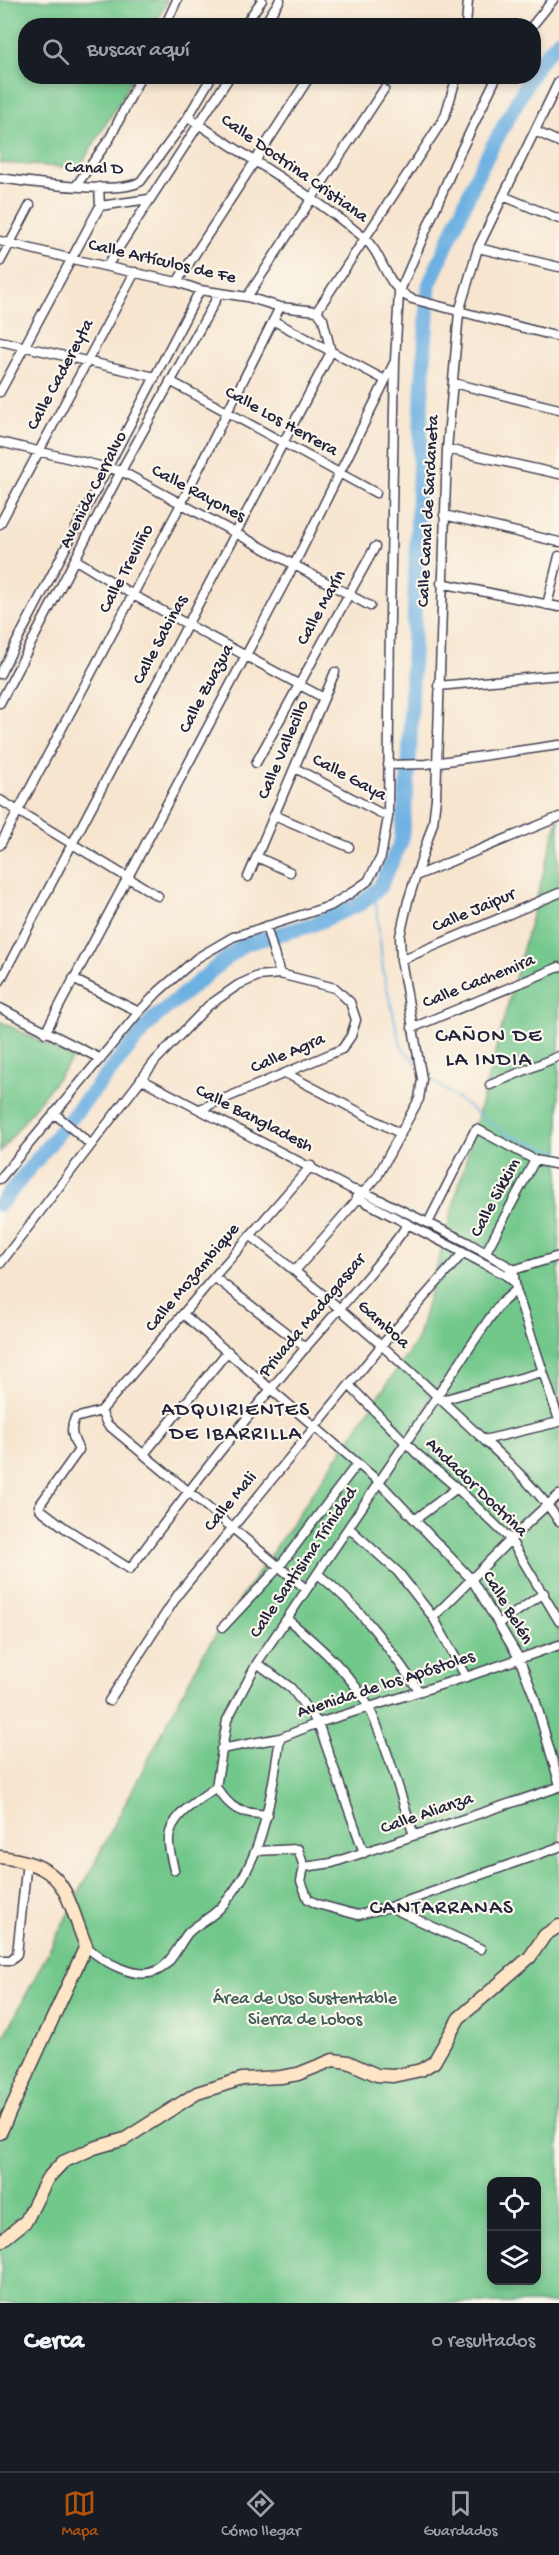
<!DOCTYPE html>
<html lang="es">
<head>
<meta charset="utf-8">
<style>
  body { margin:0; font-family:"Gochi Hand",sans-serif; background:#20242c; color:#f1f3f6 }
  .controls { position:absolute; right:18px; bottom:18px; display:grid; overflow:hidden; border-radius:12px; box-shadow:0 3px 9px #0003 }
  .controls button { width:54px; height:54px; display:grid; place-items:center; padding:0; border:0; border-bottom:2px solid #363941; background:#171b24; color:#f1f3f6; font:30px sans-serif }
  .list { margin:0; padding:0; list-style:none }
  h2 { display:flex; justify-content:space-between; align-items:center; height:78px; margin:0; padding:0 24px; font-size:26px }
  h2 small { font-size:20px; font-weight:400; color:#9ea1a6 }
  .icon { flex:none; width:33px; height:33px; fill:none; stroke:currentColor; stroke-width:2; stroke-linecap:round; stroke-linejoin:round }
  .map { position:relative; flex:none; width:559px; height:2303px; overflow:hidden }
  .search { position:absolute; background:#171b24; box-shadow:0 3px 9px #0003; left:18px; right:18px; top:18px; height:66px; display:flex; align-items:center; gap:15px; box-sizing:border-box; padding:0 21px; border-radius:24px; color:#9ea1a6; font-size:22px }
  .sheet { height:168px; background:#171b24 }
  nav { display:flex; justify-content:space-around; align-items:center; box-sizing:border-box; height:84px; border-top:2px solid #363941; background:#171b24; font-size:16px; color:#9ea1a6 }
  nav a { display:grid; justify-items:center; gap:3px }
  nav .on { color:#b45309 }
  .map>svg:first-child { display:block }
</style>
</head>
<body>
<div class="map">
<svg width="559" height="2303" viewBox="0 0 559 2303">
  <rect width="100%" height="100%" fill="#fbf7ec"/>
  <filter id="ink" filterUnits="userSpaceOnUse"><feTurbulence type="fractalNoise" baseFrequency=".0167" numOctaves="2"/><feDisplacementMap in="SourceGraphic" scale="12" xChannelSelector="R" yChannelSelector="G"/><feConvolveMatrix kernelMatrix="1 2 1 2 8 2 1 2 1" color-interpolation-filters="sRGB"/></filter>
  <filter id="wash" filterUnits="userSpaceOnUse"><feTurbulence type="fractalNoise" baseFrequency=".008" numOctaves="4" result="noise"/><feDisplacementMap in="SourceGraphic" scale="24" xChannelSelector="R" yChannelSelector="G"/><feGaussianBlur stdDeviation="1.35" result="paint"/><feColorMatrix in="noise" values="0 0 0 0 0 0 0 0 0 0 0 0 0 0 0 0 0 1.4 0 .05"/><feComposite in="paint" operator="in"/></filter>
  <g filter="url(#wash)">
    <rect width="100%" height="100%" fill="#f7e5cf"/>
    <path fill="#72c78b" stroke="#4a7463" stroke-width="1.5" fill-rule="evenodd" d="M0 0H167L155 25 26 26V76L132 77 123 96 79 168 0 163Z
      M559 816V2303H0V2045L203 1654 417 1340ZM492 2182H536V2280H492Z
      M0 1021 73 1058 0 1152Z"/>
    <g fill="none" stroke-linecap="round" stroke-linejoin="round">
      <path stroke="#6db0e2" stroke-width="2" d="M375 892 383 971 401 1046 416 1063
        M424 1071 432 1080 506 1134 559 1152"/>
      <path stroke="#6db0e2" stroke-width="15" d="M534 72 539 62 559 40
        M0 1204 152 1020 244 944 312 925 362 903 380 887 401 842 409 769 422 391 429 285 480 169 531 76"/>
    </g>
  </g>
  <g filter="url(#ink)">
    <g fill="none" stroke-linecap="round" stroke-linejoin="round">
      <defs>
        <path id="street" d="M165 26 177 0
          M244 26 262 0
          M263 26 280 0
          M466 26 468 0
          M532 26 553 0
          M188 117C246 157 308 192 362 236 385 255 383 285 412 299L559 337
          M535 131 559 142
          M0 178C28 182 121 196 141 181L188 117 212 76
          M76 186 110 138 141 76
          M503 196 559 219
          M100 206 149 199
          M0 241 72 259 177 282 200 290 247 297 280 307 317 311
          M478 248 559 267
          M0 262 30 205
          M107 266 230 76
          M177 282 310 76
          M247 297 384 89
          M317 311 437 129 445 116 457 76
          M274 321 385 380
          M0 341 155 377
          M170 381 376 493
          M453 383 559 409
          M0 392 100 206 99 187
          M0 442 121 471 370 606
          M447 449 559 474
          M444 515 559 542
          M0 524 135 272
          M76 560 133 595 324 698
          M441 583 559 607
          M547 605 559 556
          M0 674 200 290
          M438 686 559 675
          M0 703 121 471 219 294
          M256 763 375 547
          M388 765 426 764 559 745
          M295 768 388 817
          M0 800 158 896
          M274 815 349 847
          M0 845 181 504 280 307
          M257 857 290 872
          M418 875 559 817
          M248 877 335 672
          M266 926 280 974
          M401 960 559 893
          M73 979 139 1012
          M0 981 331 352 323 319 317 311
          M0 1008 101 1059
          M412 1028 559 967
          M45 1033 294 565 394 363
          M287 1074 401 1134
          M141 1079 351 1189 366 1193 467 1242 513 1269 516 1290 559 1420
          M490 1085 559 1056
          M54 1113 90 1144
          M0 1179 139 1012 159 991 197 958 233 937 330 906 351 893 368 881 381 857 388 817 390 615 395 360 399 293 455 163 497 76
          M356 1197 504 1274 514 1282
          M428 1223 474 1132 477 1129 535 1160 559 1165
          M250 1235C326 1295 398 1358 468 1425 500 1455 534 1484 559 1521
          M486 1252 535 1160
          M0 1264 156 1060 208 1006 238 985 258 976 280 974 335 988 350 1002 356 1020 351 1036 342 1049 200 1109
          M295 1271 377 1177 419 1099 422 1079 401 960 400 936 408 901 433 823 436 798 447 449 459 312 478 248 559 81
          M510 1271 559 1256
          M214 1277 306 1348
          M183 1314 378 1481 472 1580 519 1658 534 1696 559 1782
          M350 1386 416 1453 457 1488 510 1539 559 1621
          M442 1400 542 1372
          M101 1411 75 1418C69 1430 73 1439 79 1450L39 1506 40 1509 65 1528 130 1569C186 1493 245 1419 306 1347 341 1307 377 1268 408 1224
          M101 1411 214 1277 311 1166
          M101 1411 107 1424 306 1589
          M484 1440 559 1422
          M144 1454 228 1351
          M416 1519 457 1488
          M349 1528 398 1572 433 1617 466 1677
          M318 1574C362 1609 387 1645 419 1691
          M433 1617C476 1577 514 1532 559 1495
          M287 1619C315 1642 354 1676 370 1710 388 1747 400 1796 414 1835
          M500 1623 544 1593
          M223 1627 280 1566 357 1464
          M257 1663 291 1688 318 1723 364 1853
          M109 1701 179 1593 381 1346 463 1253
          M221 1749 280 1738 318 1723 466 1677 559 1645
          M216 1787C233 1812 239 1812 268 1815
          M257 1851 298 1849 304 1867 301 1881 308 1899 317 1904 358 1915 390 1907 559 1847
          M304 1867 332 1863 559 1787
          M174 1870C172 1860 168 1848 169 1838 171 1814 199 1800 216 1787L227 1720 257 1663 489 1319 500 1304 516 1290
          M390 1907 481 1949
          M86 1946C102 1961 138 1983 160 1969 172 1962 179 1944 188 1933 198 1923 211 1918 220 1908 264 1862 271 1797 280 1738
          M0 1960H11L17 1954 27 1861"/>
        <path id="secondary" d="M0 1857C67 1865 64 1891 86 1946L0 2133
          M0 2242 26 2221 47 2179 63 2162 94 2148 125 2139 197 2093 242 2079 281 2077 298 2074 333 2060 348 2062 377 2075 393 2076 421 2070 434 2062 459 2018 530 1957 545 1935 559 1926"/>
      </defs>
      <use href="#street" stroke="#423f51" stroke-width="11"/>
      <use href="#secondary" stroke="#423f51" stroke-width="15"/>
      <use href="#street" stroke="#fff" stroke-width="8"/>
      <use href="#secondary" stroke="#fee5c5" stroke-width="12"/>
    </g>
  </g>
  <g text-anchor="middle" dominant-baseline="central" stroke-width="4.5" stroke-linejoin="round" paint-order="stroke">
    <g font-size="18" fill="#22223b" stroke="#fbf7ec">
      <text transform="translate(94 169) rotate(2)">Canal D</text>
      <text transform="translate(294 169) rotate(35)">Calle Doctrina Cristiana</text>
      <text transform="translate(162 262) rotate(13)">Calle Artículos de Fe</text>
      <text transform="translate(61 375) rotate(-62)">Calle Cadereyta</text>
      <text transform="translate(281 422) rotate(29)">Calle Los Herrera</text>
      <text transform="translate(94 490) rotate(-63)">Avenida Cerralvo</text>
      <text transform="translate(198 494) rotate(28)">Calle Rayones</text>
      <text transform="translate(429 511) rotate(-87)">Calle Canal de Sardaneta</text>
      <text transform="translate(127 569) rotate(-62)">Calle Trevilño</text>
      <text transform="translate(322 608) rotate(-61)">Calle Marín</text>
      <text transform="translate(161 640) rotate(-62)">Calle Sabinas</text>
      <text transform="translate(207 689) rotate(-62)">Calle Zuazua</text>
      <text transform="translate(284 750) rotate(-67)">Calle Vallecillo</text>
      <text transform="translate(349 778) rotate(28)">Calle Gaya</text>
      <text transform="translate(474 911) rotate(-23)">Calle Jaipur</text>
      <text transform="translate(479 982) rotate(-22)">Calle Cachemira</text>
      <text transform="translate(288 1054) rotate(-23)">Calle Agra</text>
      <text transform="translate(254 1119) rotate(27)">Calle Bangladesh</text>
      <text transform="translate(496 1198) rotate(-62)">Calle Sikkim</text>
      <text transform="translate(193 1278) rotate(-50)">Calle Mozambique</text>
      <text transform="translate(313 1316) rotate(-50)">Privada Madagascar</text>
      <text transform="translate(383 1325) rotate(42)">Gamboa</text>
      <text transform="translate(476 1488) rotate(44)">Andador Doctrina</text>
      <text transform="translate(231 1502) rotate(-50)">Calle Mali</text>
      <text transform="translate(304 1563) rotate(-56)">Calle Santisima Trinidad</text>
      <text transform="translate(507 1608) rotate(59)">Calle Belén</text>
      <text transform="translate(386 1685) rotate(-18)">Avenida de los Apóstoles</text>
      <text transform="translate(427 1814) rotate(-19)">Calle Alianza</text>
    </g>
    <g font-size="18" fill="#3e5c57" stroke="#fbf7ec">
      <text x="305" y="1999">Área de Uso Sustentable<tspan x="305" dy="21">Sierra de Lobos</tspan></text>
    </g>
    <g font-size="21" letter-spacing="1.5" fill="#22223b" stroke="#fbf7ec">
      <text x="489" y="1037">CAÑON DE<tspan x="489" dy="24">LA INDIA</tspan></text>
      <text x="236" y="1411">ADQUIRIENTES<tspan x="236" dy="24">DE IBARRILLA</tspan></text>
      <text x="442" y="1909">CANTARRANAS</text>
    </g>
  </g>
</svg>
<div class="controls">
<button><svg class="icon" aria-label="locate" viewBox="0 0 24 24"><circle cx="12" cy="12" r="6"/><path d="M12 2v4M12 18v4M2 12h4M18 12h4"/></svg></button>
<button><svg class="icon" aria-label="layers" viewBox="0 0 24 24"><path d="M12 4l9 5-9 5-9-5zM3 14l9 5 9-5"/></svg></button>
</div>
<div class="search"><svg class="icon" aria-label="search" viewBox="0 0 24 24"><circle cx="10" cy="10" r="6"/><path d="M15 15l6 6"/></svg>Buscar aquí</div>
</div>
<section class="sheet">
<h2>Cerca<small>0 resultados</small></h2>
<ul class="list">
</ul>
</section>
<nav>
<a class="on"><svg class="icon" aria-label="map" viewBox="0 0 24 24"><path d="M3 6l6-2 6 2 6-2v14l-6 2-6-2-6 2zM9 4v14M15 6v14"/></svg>Mapa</a>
<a><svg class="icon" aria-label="directions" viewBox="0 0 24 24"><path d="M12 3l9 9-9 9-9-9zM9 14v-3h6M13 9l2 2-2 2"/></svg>Cómo llegar</a>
<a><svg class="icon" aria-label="saved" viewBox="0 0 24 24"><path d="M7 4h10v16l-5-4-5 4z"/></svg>Guardados</a>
</nav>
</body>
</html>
